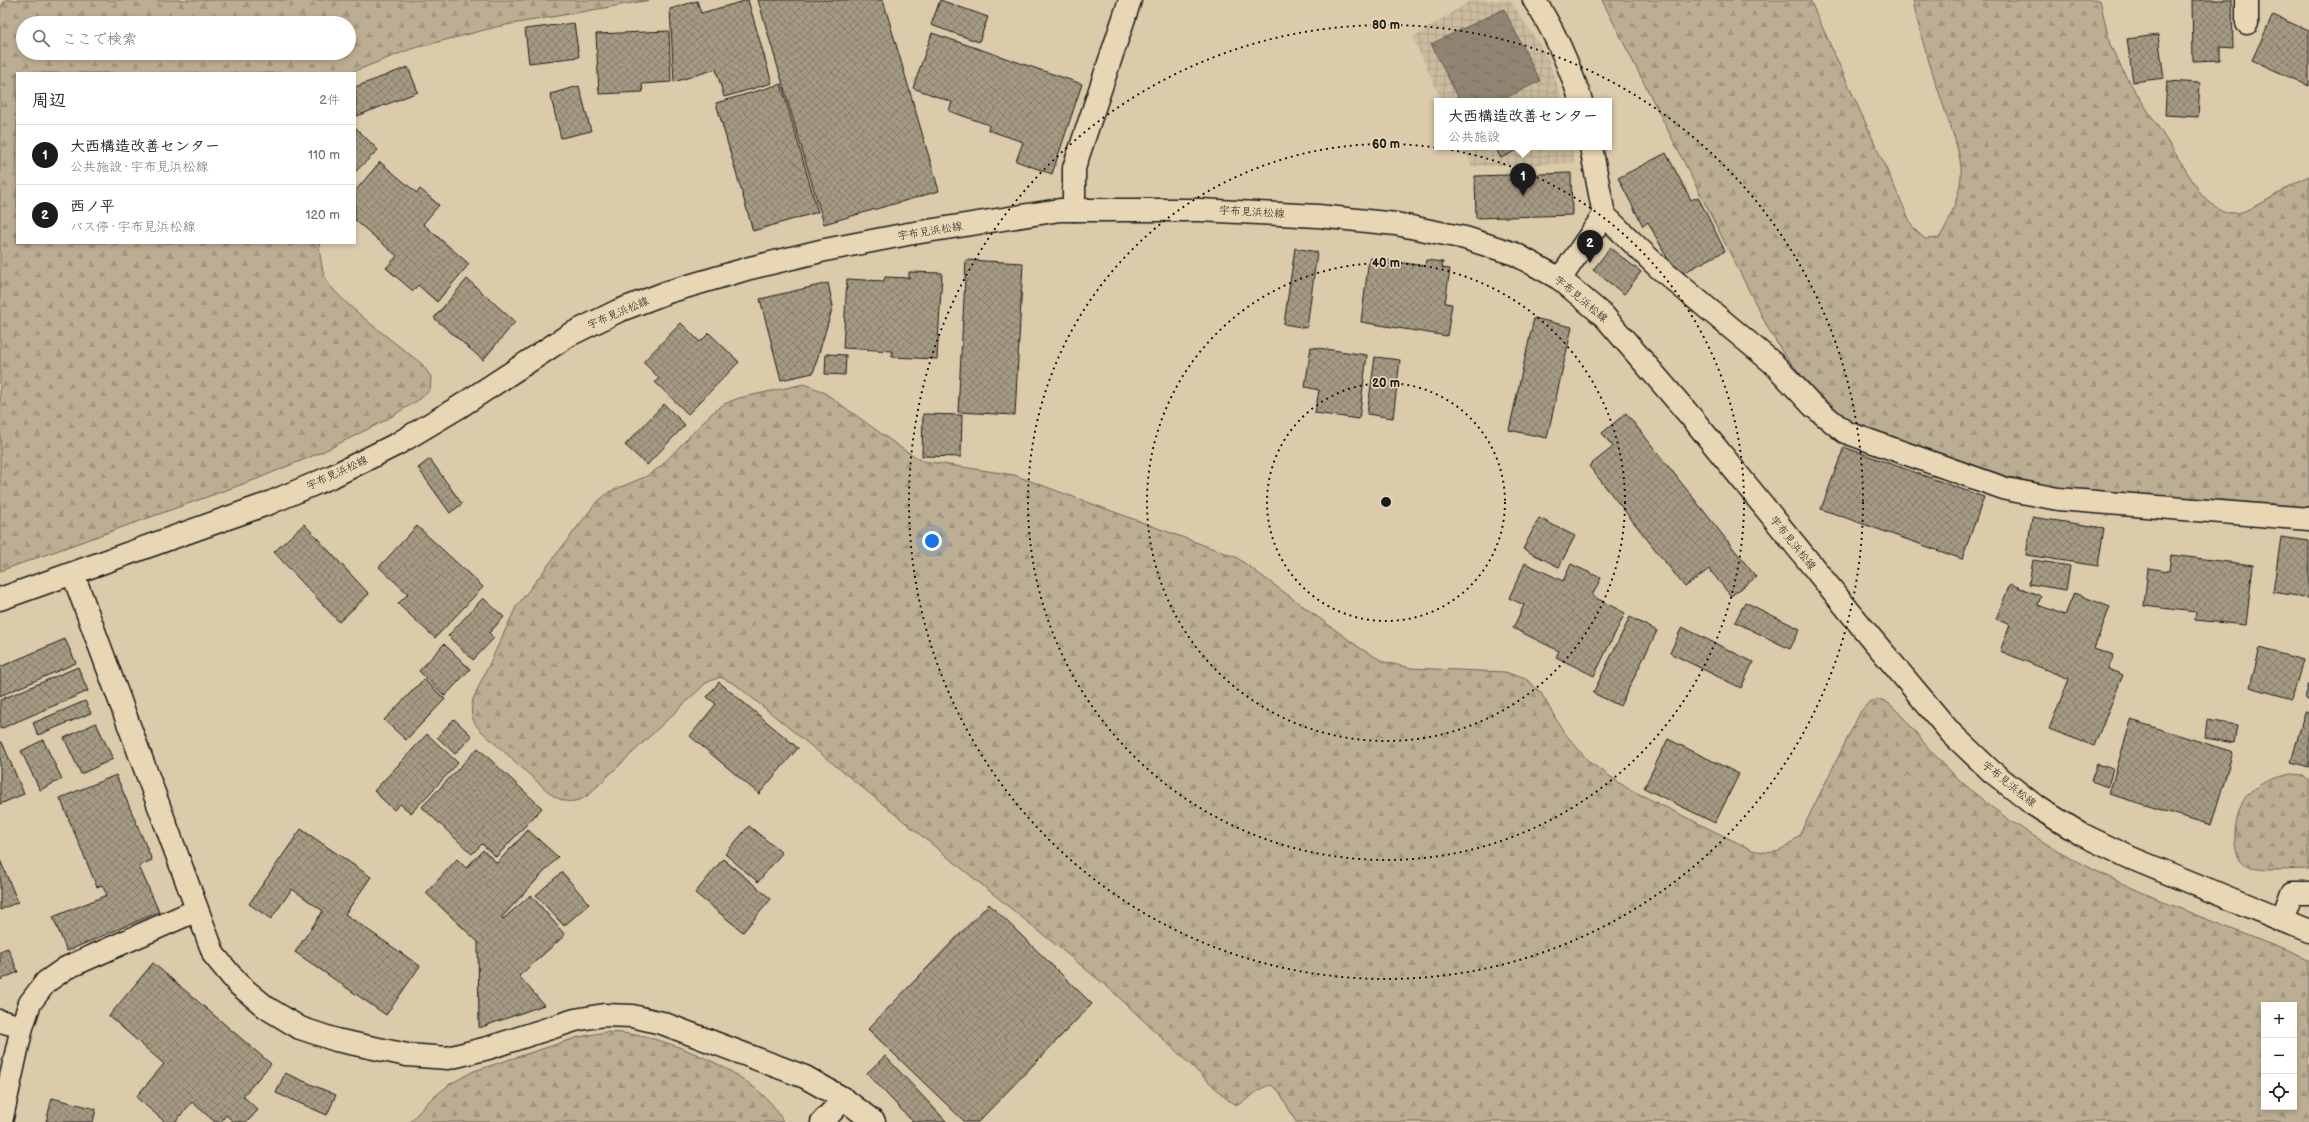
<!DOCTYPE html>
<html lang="ja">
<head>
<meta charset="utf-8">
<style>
  body { margin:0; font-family:"Balsamiq Sans","Klee One",sans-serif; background:#f6f6f6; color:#222 }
  .controls { position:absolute; right:12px; bottom:12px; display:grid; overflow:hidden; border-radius:0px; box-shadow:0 2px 6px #0003 }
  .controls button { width:36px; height:36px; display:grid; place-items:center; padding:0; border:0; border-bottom:1px solid #e0e0e0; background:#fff; color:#222; font:20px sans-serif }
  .you { position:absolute; left:932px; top:541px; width:14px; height:14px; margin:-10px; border:3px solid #fff; border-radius:50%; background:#1a73e8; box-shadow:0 0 0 6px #1a73e833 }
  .badge { display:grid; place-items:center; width:26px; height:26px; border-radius:50%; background:#1c1c1c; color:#fff; font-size:13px; font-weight:700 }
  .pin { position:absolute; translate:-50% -33px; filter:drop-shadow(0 1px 2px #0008) }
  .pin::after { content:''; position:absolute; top:21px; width:14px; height:12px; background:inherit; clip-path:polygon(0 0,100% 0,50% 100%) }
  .popup { position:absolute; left:1434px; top:98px; width:178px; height:52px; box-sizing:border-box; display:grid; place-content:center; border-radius:0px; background:#fff; filter:drop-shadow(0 1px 3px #0005); font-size:13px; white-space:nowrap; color:#767676 }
  .popup b { font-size:15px; color:#222 }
  .popup::after { content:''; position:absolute; left:50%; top:100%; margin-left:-8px; border:8px solid transparent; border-top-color:#fff }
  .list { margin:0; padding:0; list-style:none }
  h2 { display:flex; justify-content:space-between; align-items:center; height:52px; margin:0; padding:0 16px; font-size:17px }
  h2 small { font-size:13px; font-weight:400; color:#767676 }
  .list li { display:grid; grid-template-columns:26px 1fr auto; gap:12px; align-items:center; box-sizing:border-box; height:60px; padding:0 16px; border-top:1px solid #e0e0e0 }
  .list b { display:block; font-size:15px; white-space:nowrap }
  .list p { margin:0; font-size:13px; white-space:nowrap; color:#767676 }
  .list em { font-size:13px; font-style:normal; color:#767676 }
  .icon { flex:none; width:22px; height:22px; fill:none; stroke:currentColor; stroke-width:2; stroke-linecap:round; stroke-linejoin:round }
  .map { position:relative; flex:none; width:2309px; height:1122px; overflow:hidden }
  .search { position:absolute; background:#fff; box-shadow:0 2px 6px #0003; left:16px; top:16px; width:340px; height:44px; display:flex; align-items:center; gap:10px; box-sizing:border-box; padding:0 14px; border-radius:22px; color:#767676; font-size:15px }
  .panel { position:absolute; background:#fff; box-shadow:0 2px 6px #0003; left:16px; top:72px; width:340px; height:172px; border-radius:0px }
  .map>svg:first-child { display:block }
</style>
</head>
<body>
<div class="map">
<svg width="2309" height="1122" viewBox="0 0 2309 1122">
  <defs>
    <pattern id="industrial-grid" width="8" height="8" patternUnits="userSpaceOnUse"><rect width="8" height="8" fill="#ccbc9f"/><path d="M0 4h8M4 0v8" fill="none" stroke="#afa188"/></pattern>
    <pattern id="forest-firs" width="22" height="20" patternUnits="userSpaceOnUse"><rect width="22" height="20" fill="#bcae93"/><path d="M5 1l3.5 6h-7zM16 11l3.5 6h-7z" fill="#a1957e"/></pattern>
    <pattern id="water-ripples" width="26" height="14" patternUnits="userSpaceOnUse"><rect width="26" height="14" fill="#908572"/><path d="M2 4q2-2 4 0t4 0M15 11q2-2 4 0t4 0" fill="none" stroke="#756c5d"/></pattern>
    <pattern id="building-cross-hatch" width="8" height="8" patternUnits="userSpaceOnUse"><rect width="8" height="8" fill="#a69a83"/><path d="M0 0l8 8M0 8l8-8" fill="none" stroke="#867d6a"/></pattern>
  </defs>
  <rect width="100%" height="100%" fill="#dccbab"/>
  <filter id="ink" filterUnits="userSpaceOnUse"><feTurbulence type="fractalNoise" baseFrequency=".025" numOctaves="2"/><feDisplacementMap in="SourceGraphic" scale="8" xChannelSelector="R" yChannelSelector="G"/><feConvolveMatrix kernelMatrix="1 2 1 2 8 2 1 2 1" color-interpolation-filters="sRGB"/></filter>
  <g filter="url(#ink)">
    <path fill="url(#industrial-grid)" d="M1471 0H1510L1547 56 1563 101H1442L1413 38Z
      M1464 147H1572L1575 163 1472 166Z"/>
    <path fill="url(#forest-firs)" stroke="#6c6558" fill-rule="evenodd" d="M5 0H650L500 26 411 49 350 73H17V243H319C320 255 321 268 326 279 335 299 402 348 422 364L431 377 430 390 420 399 384 421 322 452 257 479 0 571V9ZM23 23H349V53H23Z
      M1602 0H1810L1913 228 1925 239 1939 238C1950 222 1963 187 1961 167 1959 149 1952 131 1946 114 1934 76 1920 39 1913 0H2100L2110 45 2125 75 2203 197C2212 204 2222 214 2235 213 2255 212 2289 184 2309 176V507L2060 488 2009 477 1851 422 1821 397 1802 376 1783 353 1768 328Z
      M804 384 822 391 904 450 923 461 1014 475 1236 557 1360 648 1384 662 1411 668 1505 672 1526 679 1541 693 1563 731 1589 762 1627 788 1752 850C1777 855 1782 853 1800 834L1861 711 1870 701C1874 701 1879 699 1882 700 1895 703 1920 739 1930 750 1943 764 1958 779 1973 792 2070 874 2193 912 2309 960V1122H1296L1279 1091 1271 1085C1258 1087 1250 1100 1237 1105L1228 1100 1110 989 735 684 720 677 706 683 587 796C573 804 565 803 552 795L480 730C471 719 470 713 473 699L516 607 595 504 609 492 647 476 660 467 711 414 724 404 739 398ZM2264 1005H2294V1107H2264Z
      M2292 774 2303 775 2309 780V869C2293 869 2258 873 2245 865 2227 853 2236 807 2248 794 2258 783 2278 776 2292 774Z
      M605 1032C613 1033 621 1032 629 1034 675 1040 764 1077 783 1122H410L429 1101 450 1084 474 1071 579 1037Z"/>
    <path fill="url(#water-ripples)" stroke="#625b50" d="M1504 9 1540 81 1500 101H1460L1431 44Z"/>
    <path fill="url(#building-cross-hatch)" stroke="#1c1c1c" d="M748 0 772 83 724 97 716 69 674 82 670 9 697 1 701 13Z
      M758 0H883L939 191 824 224Z
      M940 0 988 17 979 42 931 25Z
      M2192 0H2232L2233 48 2220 47V60L2193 61Z
      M2273 15 2309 31V86L2252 60Z
      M574 23 579 57 529 63 525 29Z
      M669 31 671 82 642 84 643 92 599 94 596 34Z
      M932 33 1082 84 1052 174 1016 161 1023 142 988 130 989 125 949 111 952 102 913 88Z
      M2158 35 2164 78 2133 82 2127 39Z
      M408 67 418 92 357 116 355 87Z
      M2167 81 2200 83 2198 117 2165 115Z
      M781 84 818 212 753 231 716 103Z
      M579 86 591 131 561 138 550 94Z
      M355 127 378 150 355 172Z
      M1495 147H1523L1501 158Z
      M1666 153 1691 200 1698 197 1725 251 1677 276 1648 222 1643 226 1618 178Z
      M380 162 417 193 420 189 439 205 423 224 469 264 437 302 418 285 413 291 386 268 397 256 355 220V191Z
      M1571 173 1572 215 1476 218 1475 176Z
      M1295 248 1317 252 1307 328 1284 324Z
      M1610 248 1641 272 1624 294 1593 270Z
      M1369 258 1425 266 1426 260 1443 262 1442 268 1450 269 1445 303 1452 304 1447 336 1361 322Z
      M966 260 1023 263 1015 415 958 412Z
      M909 272 942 273 937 359 892 357V351L843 348 847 279 884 281 885 277 909 278Z
      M467 279 515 322 483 360 434 318Z
      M828 283 833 306 813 373 781 380 760 299Z
      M1534 318 1572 327 1547 438 1509 430Z
      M681 323 700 342 709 333 739 362 688 414 655 382 659 378 643 362Z
      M1311 347 1367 355 1359 419 1315 413 1319 390 1305 387Z
      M826 354 846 355 845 375 825 374Z
      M1375 357 1400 360 1393 418 1367 414Z
      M664 404 685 425 647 465 625 445Z
      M1626 413 1756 577 1731 596 1709 569 1685 587 1589 466 1613 447 1602 433Z
      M923 414 962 415 961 457 922 456Z
      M1844 447 1984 497 1962 559 1821 509Z
      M430 459 462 504 450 513 418 468Z
      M2032 517 2104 528 2098 566 2026 555Z
      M1539 518 1575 536 1559 567 1523 549Z
      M304 524 369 594 339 622 274 552Z
      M417 526 483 587 435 638 398 604 408 594 379 567Z
      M2281 537 2309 541V598L2273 592Z
      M2171 555 2253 565 2246 625 2195 620 2196 612 2144 606 2148 568 2169 571Z
      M2033 560 2070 566 2066 590 2029 584Z
      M1525 563 1563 581 1571 564 1601 578 1592 596 1625 613 1594 676 1556 657 1559 651 1513 628 1524 605 1509 598Z
      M2010 584 2041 596 2038 605 2065 615 2074 593 2110 607 2094 648 2114 655 2108 669 2123 675 2094 746 2049 729 2069 679 2000 651 2010 625 1996 619Z
      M483 598 504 617 489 633 494 638 473 660 448 636Z
      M1745 602 1800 629 1790 649 1735 622Z
      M1630 617 1657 631 1620 706 1593 693Z
      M1682 627 1753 662 1741 688 1670 653Z
      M65 639 76 663 0 696V667Z
      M444 644 470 669 445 696 419 671Z
      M2260 648 2303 660 2292 699 2250 687Z
      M78 667 88 691 0 729V700Z
      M424 679 445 699 406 740 384 720Z
      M719 682 798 748 759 794 690 736 716 704 707 697Z
      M2309 684V701L2305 699Z
      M85 701 91 713 38 735 33 723Z
      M2305 712 2309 713V767L2291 762Z
      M454 719 472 736 455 754 437 737Z
      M2131 720 2233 752 2211 825 2109 794Z
      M2207 720 2237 725 2234 743 2205 738Z
      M96 723 113 759 81 774 64 738Z
      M427 734 458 763 411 813 400 804 394 810 374 791Z
      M1668 739 1739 774 1715 823 1644 788Z
      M43 740 62 779 40 790 21 751Z
      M0 742H2L24 794 0 804Z
      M478 748 542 808 496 857 482 844 472 854 422 807Z
      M2097 764 2113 769 2108 787 2091 781Z
      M116 775 152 860 139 866 159 912 67 951 53 917 107 895 102 885 97 887 60 798Z
      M749 826 782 853 758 882 725 854Z
      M301 829 371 877 345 914 420 966 386 1015 295 952 323 911 292 889 271 919 249 904Z
      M528 830 558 857 502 917 503 919 531 895 565 935 519 976 544 1005 479 1028 478 942 426 893 457 859 466 868 483 850 497 863Z
      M723 859 771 899 743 932 695 893Z
      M0 860 18 902 0 910Z
      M562 872 589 904 564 926 536 895Z
      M989 904 1092 1004 978 1122H965L868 1029Z
      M8 948 18 972 0 980V951Z
      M153 963 271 1064 243 1096 258 1110 247 1122H234L226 1115 221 1122H215L192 1102 175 1122H165L136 1097 164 1064 109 1016Z
      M885 1056 947 1122H913L867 1073Z
      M285 1073 336 1095 327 1115 276 1093Z
      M52 1098 96 1109 93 1122H46Z"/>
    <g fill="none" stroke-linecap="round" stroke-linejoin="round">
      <defs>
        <path id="minor" d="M1534 0C1555 31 1569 65 1581 101
          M2247 0V23
          M1074 210V168L1130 0
          M1604 215 1658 267 1773 363 1813 406 1845 432 2006 489 2058 499 2309 519
          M1560 279 1604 215 1591 147
          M73 574 214 955 238 984 267 1008 300 1028 336 1040 407 1055 448 1058 488 1048 575 1020 604 1015 632 1016 662 1023 805 1077 844 1099 874 1122
          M2282 920 2292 893H2309
          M0 1021 22 1027
          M1 1122 22 1027 30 1003 46 982 66 968 197 910
          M822 1122 844 1099"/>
        <path id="major" d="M0 599 267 504 333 476 397 444 459 407 569 335 618 311 668 292 750 268 825 250 908 234 1060 210H1199L1318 216 1396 224 1465 238 1515 254 1560 279 1604 316 1692 418 1871 638 1951 733 1991 771 2034 805 2081 834 2131 858 2309 931"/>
      </defs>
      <use href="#minor" stroke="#1c1c1c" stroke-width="25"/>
      <use href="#major" stroke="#1c1c1c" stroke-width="25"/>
      <use href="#minor" stroke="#e8d6b4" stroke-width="22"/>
      <use href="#major" stroke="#e8d6b4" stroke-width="22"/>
    </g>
  </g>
  <g fill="none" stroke="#1c1c1c" stroke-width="2" stroke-dasharray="2 4">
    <circle cx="1386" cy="502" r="119"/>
    <circle cx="1386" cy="502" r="239"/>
    <circle cx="1386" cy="502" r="358"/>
    <circle cx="1386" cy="502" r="477"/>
  </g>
  <g text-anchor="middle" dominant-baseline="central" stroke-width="3.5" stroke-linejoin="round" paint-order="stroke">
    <g font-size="11" fill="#1c1c1c" stroke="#e8d6b4">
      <text transform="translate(1252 212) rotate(3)">宇布見浜松線</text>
      <text transform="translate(930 231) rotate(-9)">宇布見浜松線</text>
      <text transform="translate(1581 299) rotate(40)">宇布見浜松線</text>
      <text transform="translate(618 313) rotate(-23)">宇布見浜松線</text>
      <text transform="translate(337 473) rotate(-25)">宇布見浜松線</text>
      <text transform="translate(1793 543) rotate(51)">宇布見浜松線</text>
      <text transform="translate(2009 784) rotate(39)">宇布見浜松線</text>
    </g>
  </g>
  <circle cx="1386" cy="502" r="6" fill="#1c1c1c" stroke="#e8d6b4" stroke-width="2"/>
  <g font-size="12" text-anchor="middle" font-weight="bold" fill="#1c1c1c" stroke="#e8d6b4" stroke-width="3.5" stroke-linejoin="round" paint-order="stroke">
    <text x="1386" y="29">80 m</text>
    <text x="1386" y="148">60 m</text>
    <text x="1386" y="267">40 m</text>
    <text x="1386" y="387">20 m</text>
  </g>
</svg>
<div class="controls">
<button>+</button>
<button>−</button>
<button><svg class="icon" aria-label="locate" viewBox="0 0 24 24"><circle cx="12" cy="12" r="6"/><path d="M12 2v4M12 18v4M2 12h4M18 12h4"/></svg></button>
</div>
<div class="you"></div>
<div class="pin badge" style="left:1523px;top:196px">1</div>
<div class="popup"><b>大西構造改善センター</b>公共施設</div>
<div class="pin badge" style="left:1590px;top:263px">2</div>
<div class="search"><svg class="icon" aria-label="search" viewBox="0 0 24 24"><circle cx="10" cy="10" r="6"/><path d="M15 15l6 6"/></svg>ここで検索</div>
<section class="panel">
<h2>周辺<small>2件</small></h2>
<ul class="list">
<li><span class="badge">1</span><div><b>大西構造改善センター</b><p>公共施設 · 宇布見浜松線</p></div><em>110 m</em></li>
<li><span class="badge">2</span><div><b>西ノ平</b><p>バス停 · 宇布見浜松線</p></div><em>120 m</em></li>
</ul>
</section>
</div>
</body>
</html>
